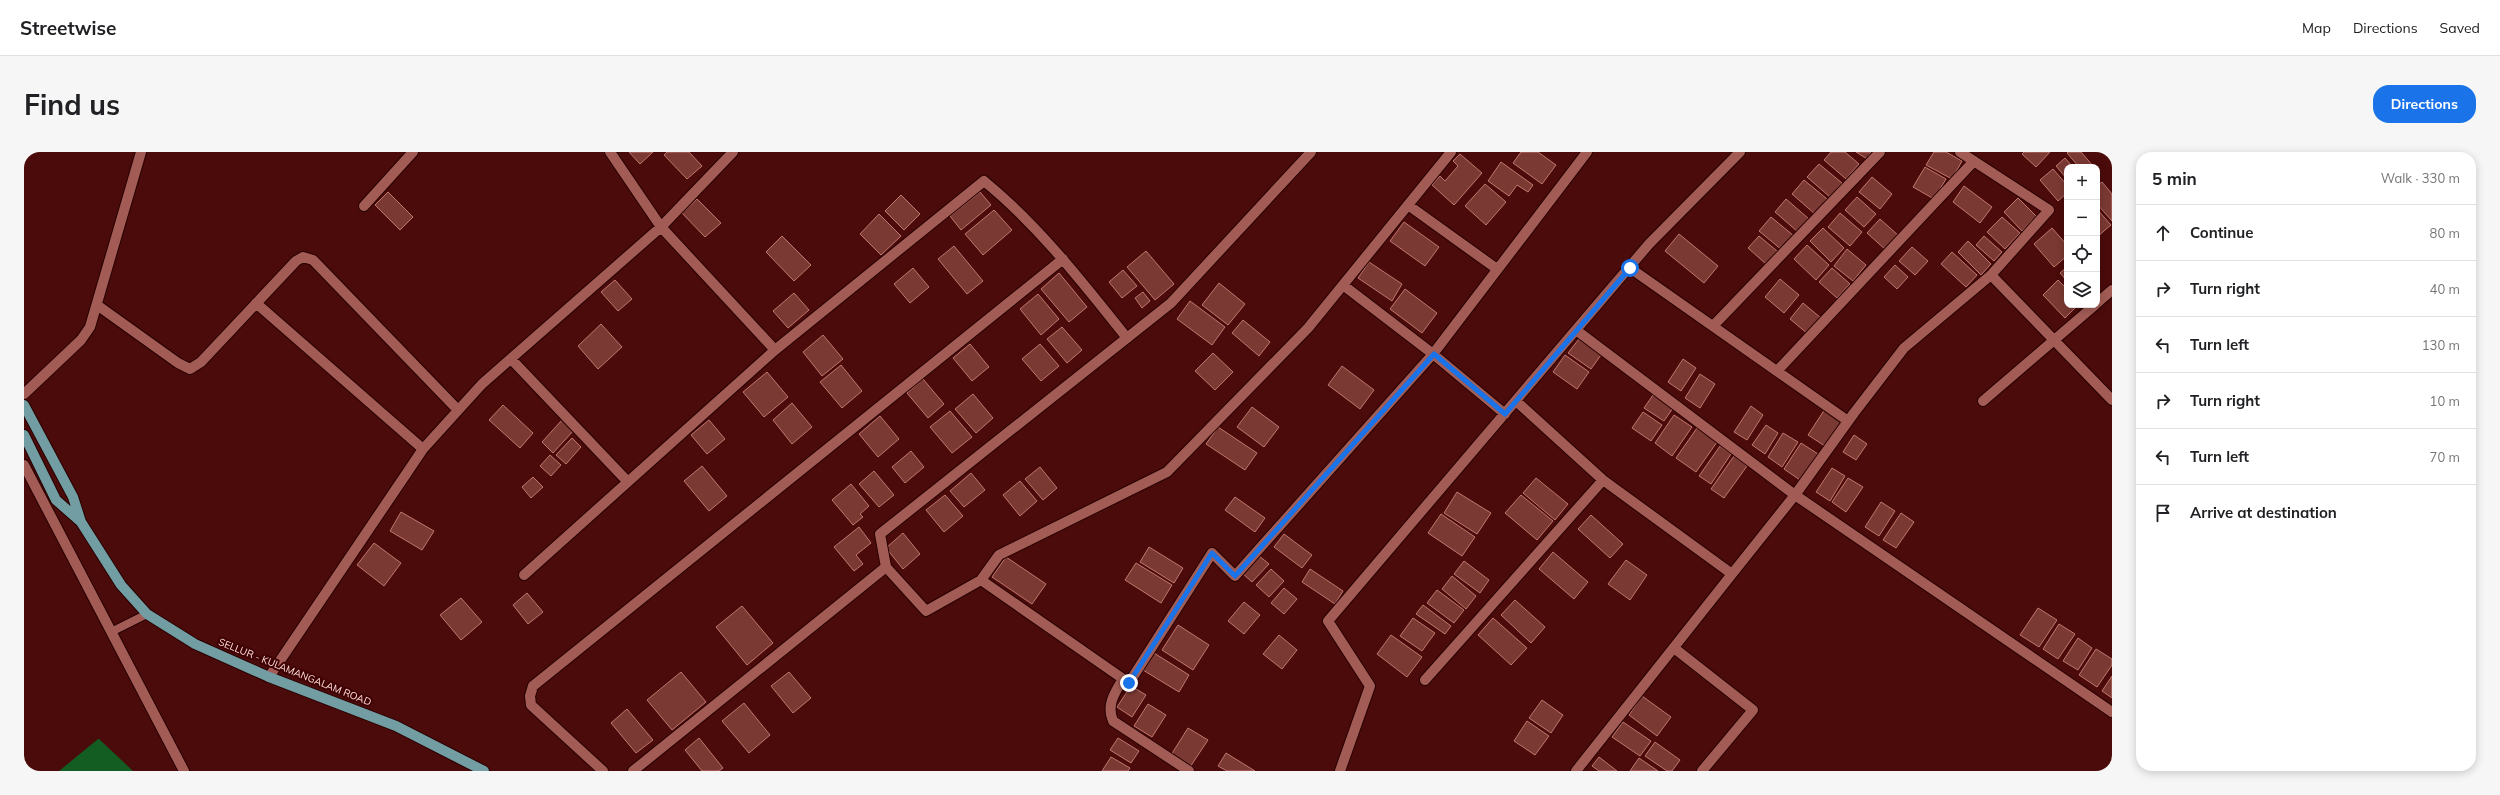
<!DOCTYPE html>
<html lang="en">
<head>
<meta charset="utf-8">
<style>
  body { margin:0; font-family:Mulish,sans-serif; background:#f6f6f6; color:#202124 }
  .controls { position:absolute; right:12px; top:12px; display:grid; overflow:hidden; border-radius:8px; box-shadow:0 2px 10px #0003 }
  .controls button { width:36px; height:36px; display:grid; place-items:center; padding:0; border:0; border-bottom:1px solid #e0e0e0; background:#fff; color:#202124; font:20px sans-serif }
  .stop { position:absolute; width:12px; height:12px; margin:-9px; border:3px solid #1a73e8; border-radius:50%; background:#fff }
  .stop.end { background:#1a73e8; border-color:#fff; box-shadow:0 1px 4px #0008 }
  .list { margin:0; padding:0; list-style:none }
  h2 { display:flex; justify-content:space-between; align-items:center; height:52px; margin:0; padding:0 16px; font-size:17px }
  h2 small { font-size:13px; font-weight:400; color:#757577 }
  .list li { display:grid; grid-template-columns:26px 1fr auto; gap:12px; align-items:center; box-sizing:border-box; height:56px; padding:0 16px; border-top:1px solid #e0e0e0 }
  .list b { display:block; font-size:15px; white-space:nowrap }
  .list em { font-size:13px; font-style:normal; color:#757577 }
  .icon { flex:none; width:22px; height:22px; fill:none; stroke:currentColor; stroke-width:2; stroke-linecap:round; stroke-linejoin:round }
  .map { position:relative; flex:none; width:2088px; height:619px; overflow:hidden; border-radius:16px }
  header { display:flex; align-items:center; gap:24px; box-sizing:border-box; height:56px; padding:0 20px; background:#fff; border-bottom:1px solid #e0e0e0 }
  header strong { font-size:19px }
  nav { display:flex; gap:22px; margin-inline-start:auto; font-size:14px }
  .intro { display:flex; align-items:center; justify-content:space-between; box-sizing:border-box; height:96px; padding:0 24px }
  h1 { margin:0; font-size:28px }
  .button { padding:10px 18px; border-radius:16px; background:#1a73e8; color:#fff; font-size:14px; font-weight:700 }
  main { display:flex; gap:24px; padding:0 24px }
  aside { flex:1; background:#fff; border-radius:16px; box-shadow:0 2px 10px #0003 }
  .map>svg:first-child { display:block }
</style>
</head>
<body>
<header>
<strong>Streetwise</strong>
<nav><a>Map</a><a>Directions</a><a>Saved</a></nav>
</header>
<div class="intro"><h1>Find us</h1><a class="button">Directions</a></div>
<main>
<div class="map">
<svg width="2088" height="619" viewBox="0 0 2088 619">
  <rect width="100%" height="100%" fill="#4a0b0a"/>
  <path fill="#135c22" d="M75 587 109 619H35L74 587Z"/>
  <path fill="#7b3933" stroke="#c0776f" d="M605 0H629L616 12Z
    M643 0H665L678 14 663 27 640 3Z
    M1497 0H1514L1532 13 1518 32 1489 11Z
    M1807 0H1821L1835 12 1822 27 1800 8Z
    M1832 0H1847L1843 7Z
    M1910 0H1922L1938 9 1928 27 1902 13Z
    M2000 0H2026L2012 15 1998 2Z
    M2044 0H2057L2070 15H2055L2043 1Z
    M1436 2 1458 21 1430 53 1408 33 1416 24 1421 29 1434 14 1429 9Z
    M2041 6 2049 15H2043V27L2032 14Z
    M1477 10 1509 33 1504 40 1493 33 1485 44 1464 29Z
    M1795 12 1818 31 1806 45 1783 25Z
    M1901 15 1922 27 1910 47 1889 35Z
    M2029 17 2043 33V41L2034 49 2016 28Z
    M1848 25 1868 42 1856 57 1835 40Z
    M1780 28 1803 47 1791 62 1768 42Z
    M2078 30 2088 42V69L2073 52V34Z
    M1461 32 1482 50 1462 73 1441 54Z
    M1940 34 1968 55 1956 71 1929 50Z
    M364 40 389 65 376 78 351 53Z
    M956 40 967 53 937 78 926 64Z
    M877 43 896 62 880 78 861 59Z
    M1833 45 1852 62 1840 75 1821 58Z
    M1994 46 2012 64 1998 79 1980 60Z
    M673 47 697 71 681 85 658 61Z
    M1762 47 1785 67 1774 80 1751 60Z
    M2073 57 2087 73 2073 85Z
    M970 58 988 78 959 103 941 82Z
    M1816 61 1838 80 1826 94 1804 75Z
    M855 62 877 84 857 103 836 82Z
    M1747 65 1770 84 1758 98 1735 79Z
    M1978 65 1996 81 1981 97 1963 80Z
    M1856 67 1875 84 1863 99 1843 81Z
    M1380 70 1415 95 1401 114 1366 89Z
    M1799 76 1820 96 1807 110 1786 89Z
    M2028 76 2043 93V104L2030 115 2010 92Z
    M1655 82 1694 114 1680 131 1641 99Z
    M758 84 787 113 770 129 742 100Z
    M1735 84 1753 99 1742 112 1724 96Z
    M1960 84 1978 100 1970 109 1952 93Z
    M1944 89 1967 112 1957 123 1934 100Z
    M1783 93 1805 113 1792 128 1770 107Z
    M930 94 959 129 943 142 914 107Z
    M1888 95 1904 109 1891 123 1875 109Z
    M1823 97 1842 113 1829 129 1810 114Z
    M1122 99 1150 132 1131 148 1103 115Z
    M1928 100 1953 123 1942 135 1917 112Z
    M1345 110 1378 132 1368 149 1334 126Z
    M1871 113 1884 125 1873 137 1860 125Z
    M2043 115V129L2036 121Z
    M889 116 905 135 886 151 870 132Z
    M1808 116 1826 132 1813 146 1795 130Z
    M1099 118 1113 134 1098 146 1085 130Z
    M1035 121 1063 155 1045 170 1017 137Z
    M1756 127 1775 143 1760 161 1741 145Z
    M591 128 608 147 594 159 577 140Z
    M2034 128 2043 137V153H2054L2041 166 2019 143Z
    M1195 131 1221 152 1204 173 1178 153Z
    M1381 137 1413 161 1398 181 1366 157Z
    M1119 140 1126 149 1118 156 1111 146Z
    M770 141 785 158 764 176 749 159Z
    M1014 142 1035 167 1017 183 996 157Z
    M1166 149 1201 175 1188 193 1153 167Z
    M1779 151 1797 166 1784 182 1766 167Z
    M1219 168 1246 190 1235 204 1208 181Z
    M577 172 598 195 574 217 554 194Z
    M1038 175 1058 198 1043 211 1023 187Z
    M799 183 819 207 798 224 779 200Z
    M1555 187 1577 203 1567 217 1544 201Z
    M946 192 965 215 948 229 929 206Z
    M1016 192 1035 214 1017 229 998 207Z
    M1189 201 1209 220 1191 238 1171 219Z
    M1541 203 1565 220 1553 237 1529 220Z
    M1659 207 1672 216 1657 239 1644 230Z
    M817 213 838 239 818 256 796 230Z
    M1318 214 1350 238 1336 257 1304 233Z
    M743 220 764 245 740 265 719 240Z
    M1676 222 1691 232 1676 256 1661 246Z
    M899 227 920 252 904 266 883 241Z
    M949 242 969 266 952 281 931 257Z
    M1629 243 1649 256 1640 269 1620 256Z
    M768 251 788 275 768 292 749 268Z
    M479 253 509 281 496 296 465 268Z
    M1727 254 1739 263 1723 288 1710 280Z
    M1228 255 1255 275 1240 295 1213 275Z
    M1801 257 1821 270 1804 296 1784 283Z
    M926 259 948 285 928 301 906 275Z
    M1619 260 1638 273 1627 289 1608 276Z
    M1650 263 1668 275 1648 304 1631 291Z
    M856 264 875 287 854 305 835 282Z
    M538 268 550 278 529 301 518 290Z
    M685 268 701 287 683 302 667 283Z
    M1742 273 1754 281 1741 302 1728 293Z
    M1194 275 1233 301 1221 318 1182 292Z
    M1673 276 1693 290 1672 320 1652 306Z
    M1759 281 1774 290 1758 315 1744 305Z
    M1830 283 1843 292 1832 308 1819 300Z
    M548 286 557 295 542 312 532 303Z
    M1777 291 1794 302 1776 328 1760 317Z
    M1696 294 1707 302 1687 332 1675 324Z
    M887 299 900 315 881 331 868 315Z
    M526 303 537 313 527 324 516 314Z
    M1710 304 1723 314 1700 346 1687 337Z
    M678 314 703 344 685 359 660 329Z
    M1016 315 1033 336 1019 348 1001 327Z
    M1808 316 1821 324 1806 349 1792 340Z
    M850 319 870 343 855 355 835 332Z
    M947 321 961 338 940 355 926 339Z
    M509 325 519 335 507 346 498 335Z
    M1512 326 1544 352 1531 368 1499 341Z
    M1824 326 1839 335 1822 360 1808 350Z
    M996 329 1013 349 996 364 979 343Z
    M827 332 845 354 836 362 839 365 829 373 808 348Z
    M1433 340 1467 361 1453 382 1420 361Z
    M921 343 939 364 920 380 902 358Z
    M1497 343 1529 369 1513 388 1481 361Z
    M1211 345 1241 366 1231 380 1201 358Z
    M1857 350 1871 359 1855 384 1841 375Z
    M377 360 410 379 398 398 366 379Z
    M1877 361 1890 370 1872 396 1859 388Z
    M1417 362 1451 385 1438 404 1404 381Z
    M1567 363 1599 392 1586 406 1554 377Z
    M835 375 847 391 832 403 839 412 830 419 810 395Z
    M879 381 896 402 879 417 862 396Z
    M1260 382 1288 403 1278 416 1250 395Z
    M350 391 377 411 360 434 333 413Z
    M1125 395 1159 416 1150 431 1116 410Z
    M1529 400 1564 430 1550 447 1515 417Z
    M1234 403 1245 412 1228 430 1218 421Z
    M982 405 1022 432 1008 452 968 425Z
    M1602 408 1623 423 1606 448 1584 432Z
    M1440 409 1465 428 1456 441 1430 422Z
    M1112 411 1148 433 1137 451 1101 428Z
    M1247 417 1260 429 1245 445 1232 433Z
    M1286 417 1319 439 1311 452 1278 430Z
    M1428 424 1452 444 1442 457 1418 437Z
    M1260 436 1273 447 1260 462 1247 451Z
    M1413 438 1440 458 1430 471 1403 451Z
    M503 441 519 460 504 472 489 453Z
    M437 446 458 470 437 488 416 463Z
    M1491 448 1521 475 1507 491 1477 463Z
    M1220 450 1236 463 1220 482 1204 469Z
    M1399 453 1427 474 1421 482 1392 462Z
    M718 454 749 491 723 513 692 475Z
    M2014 456 2033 468 2015 495 1996 483Z
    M1389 466 1411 481 1398 499 1376 484Z
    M1469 466 1503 496 1487 513 1454 483Z
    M2035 472 2051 482 2034 507 2019 497Z
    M1154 473 1185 493 1169 518 1138 498Z
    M1255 483 1273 498 1258 517 1239 502Z
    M1367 483 1398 505 1383 525 1353 502Z
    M2054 486 2068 496 2054 518 2039 509Z
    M2072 497 2088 507V513L2073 535 2055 523Z
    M1130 501 1165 523 1155 540 1119 518Z
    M657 520 682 550 648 578 623 548Z
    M765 520 787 546 769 561 747 534Z
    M2088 524V546L2078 539Z
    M1107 534 1122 543 1108 565 1093 555Z
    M1618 544 1647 565 1633 584 1605 563Z
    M1518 548 1539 563 1527 581 1505 566Z
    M720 551 746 583 725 601 698 569Z
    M1124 552 1142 563 1128 585 1110 574Z
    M603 557 629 588 612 601 587 571Z
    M1503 569 1525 584 1511 603 1490 589Z
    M1599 570 1627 589 1616 604 1588 585Z
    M1164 576 1184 588 1166 615 1147 603Z
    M675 586 699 616 695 619H678L661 598Z
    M1094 586 1115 599 1107 611 1086 598Z
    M1631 590 1656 608 1648 619H1643L1621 604Z
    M1202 601 1231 619H1203L1194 614Z
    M1087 605 1106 616 1104 619H1078Z
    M1575 605 1593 619H1575L1568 614Z
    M1615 606 1634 619H1606Z"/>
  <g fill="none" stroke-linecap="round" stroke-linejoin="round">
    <defs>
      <path id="lane" d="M87 480 123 462"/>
      <path id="street" d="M709 0 637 75 751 198
        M1936 0 2025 58 1967 123 2088 248
        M1384 53 1473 117
        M340 54 389 0
        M1606 116 1824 269
        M1967 123 1880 196 1830 261 1771 343 2088 560
        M1319 133 1409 202 1481 262
        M232 151 399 297
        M2073 151 2088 138
        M73 153 154 211 166 217 177 210 272 109 279 105 289 108 433 257
        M1689 174 1856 0
        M487 207 604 330
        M1753 219 1950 9
        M0 242 57 188 66 175 117 0
        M1492 249 1579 328
        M1959 249 2071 153
        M0 313 160 619
        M862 415 902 459 957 428 1105 531 1188 401 1211 424 1409 202 1563 0
        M500 423 751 198 960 29C1015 74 1059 131 1103 186
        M957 428 975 403 1143 320 1284 176 1427 0
        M1650 496 1729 558 1678 619
        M245 525 399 297 458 232 637 75 586 0
        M1099 527C1091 540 1082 553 1089 569L1165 619
        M1401 528 1579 328 1708 422 1771 343 1552 178
        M579 619 507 553 506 544 509 534 1039 107
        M1316 619 1346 534 1304 469 1625 92 1716 0
        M1552 619 1708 422"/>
      <path id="secondary" d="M609 619 862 415 856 382 1147 151 1287 0"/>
      <path id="primary" d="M0 253 49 345 57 370 97 433 123 462 171 492 245 525 372 574 460 619
        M0 283 32 348 57 370"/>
    </defs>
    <use href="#lane" stroke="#270000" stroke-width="10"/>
    <use href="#street" stroke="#270000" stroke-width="12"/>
    <use href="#secondary" stroke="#270000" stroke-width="12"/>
    <use href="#primary" stroke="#270000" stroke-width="12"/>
    <use href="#lane" stroke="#a25c55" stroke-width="8"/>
    <use href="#street" stroke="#a25c55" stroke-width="10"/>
    <use href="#secondary" stroke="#a25c55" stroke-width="10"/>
    <use href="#primary" stroke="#719da3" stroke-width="10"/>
  </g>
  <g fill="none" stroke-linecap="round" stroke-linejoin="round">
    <path stroke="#1a73e8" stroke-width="5" d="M1105 531 1188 401 1211 424 1410 202 1481 262 1606 116"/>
  </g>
  <g text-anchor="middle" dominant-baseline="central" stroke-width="4" stroke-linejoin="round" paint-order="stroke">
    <g font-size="10" fill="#ffded9" stroke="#3e0002">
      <text transform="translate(271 520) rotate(22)">SELLUR - KULAMANGALAM ROAD</text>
    </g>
  </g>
</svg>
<div class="controls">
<button>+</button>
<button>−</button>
<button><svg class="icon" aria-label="locate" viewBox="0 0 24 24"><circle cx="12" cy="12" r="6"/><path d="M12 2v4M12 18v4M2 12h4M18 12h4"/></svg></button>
<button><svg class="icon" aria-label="layers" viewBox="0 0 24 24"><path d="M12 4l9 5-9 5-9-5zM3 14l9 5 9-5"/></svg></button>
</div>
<div class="stop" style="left:1606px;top:116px"></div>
<div class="stop end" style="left:1105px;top:531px"></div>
</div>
<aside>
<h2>5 min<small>Walk · 330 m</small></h2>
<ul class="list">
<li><svg class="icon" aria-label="ahead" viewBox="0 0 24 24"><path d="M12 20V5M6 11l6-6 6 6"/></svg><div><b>Continue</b></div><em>80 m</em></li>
<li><svg class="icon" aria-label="right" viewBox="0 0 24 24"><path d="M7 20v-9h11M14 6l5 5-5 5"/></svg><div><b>Turn right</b></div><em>40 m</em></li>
<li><svg class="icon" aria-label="left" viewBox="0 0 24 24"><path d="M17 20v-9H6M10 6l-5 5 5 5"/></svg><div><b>Turn left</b></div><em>130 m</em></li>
<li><svg class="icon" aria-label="right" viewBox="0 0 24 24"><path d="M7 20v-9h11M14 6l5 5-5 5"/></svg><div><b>Turn right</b></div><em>10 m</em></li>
<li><svg class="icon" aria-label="left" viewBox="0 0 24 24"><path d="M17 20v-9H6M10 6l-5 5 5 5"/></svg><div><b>Turn left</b></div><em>70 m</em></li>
<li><svg class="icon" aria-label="arrive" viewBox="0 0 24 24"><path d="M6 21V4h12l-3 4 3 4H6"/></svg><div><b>Arrive at destination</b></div></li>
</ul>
</aside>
</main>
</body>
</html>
